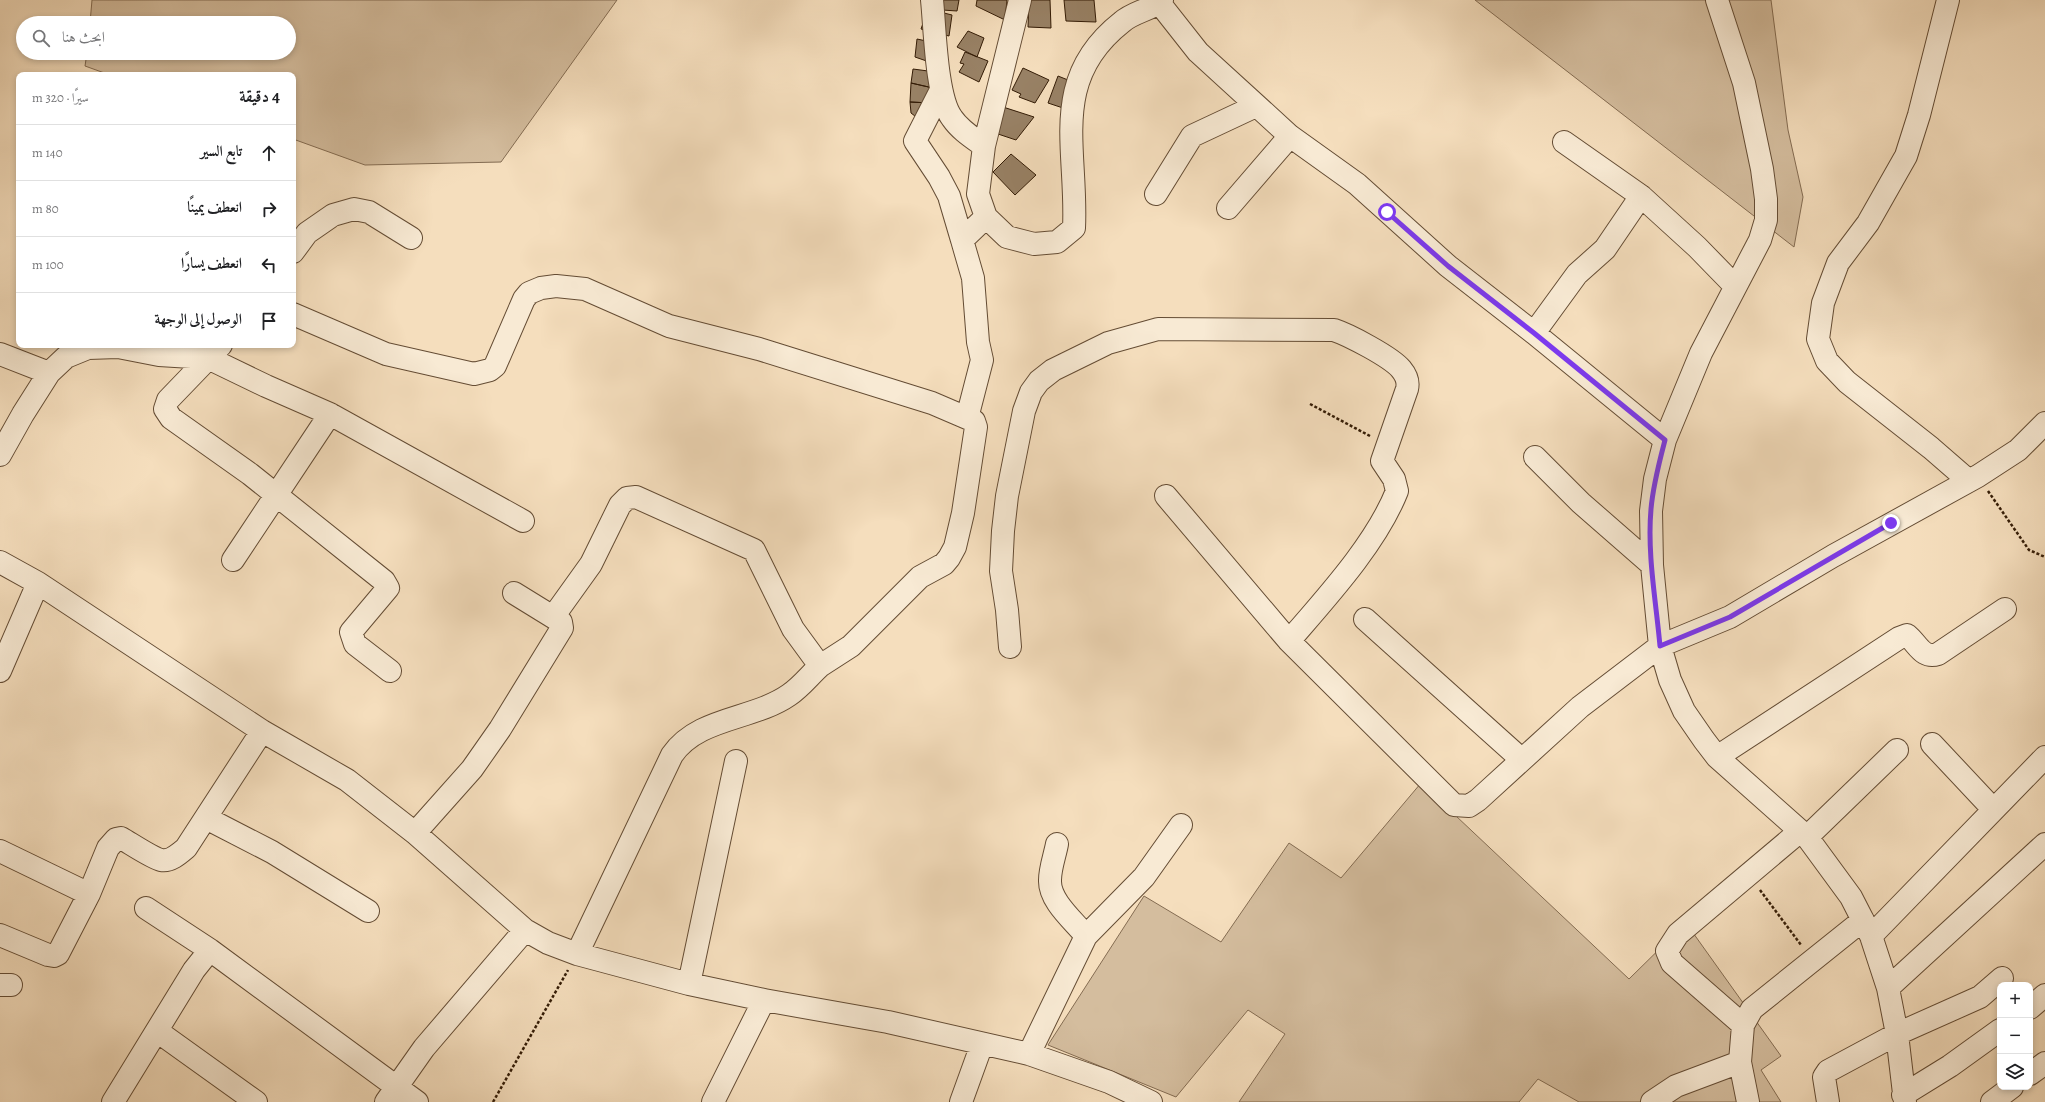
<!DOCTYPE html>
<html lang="ar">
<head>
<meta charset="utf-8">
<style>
  body { margin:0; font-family:Alegreya,Amiri,serif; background:#f6f6f6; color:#202124; direction:rtl }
  .controls { position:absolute; right:12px; bottom:12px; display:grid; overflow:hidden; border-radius:8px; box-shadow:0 2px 6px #0003 }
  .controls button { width:36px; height:36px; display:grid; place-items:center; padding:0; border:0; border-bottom:1px solid #e0e0e0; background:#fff; color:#202124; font:20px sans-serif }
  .stop { position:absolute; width:12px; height:12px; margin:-9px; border:3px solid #7c3aed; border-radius:50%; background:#fff }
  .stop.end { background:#7c3aed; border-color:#fff; box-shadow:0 1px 4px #0008 }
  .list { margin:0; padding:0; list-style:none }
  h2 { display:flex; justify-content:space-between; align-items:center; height:52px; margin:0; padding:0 16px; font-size:17px }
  h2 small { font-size:13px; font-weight:400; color:#757577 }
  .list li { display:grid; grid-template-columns:26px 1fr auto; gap:12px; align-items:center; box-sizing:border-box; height:56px; padding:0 16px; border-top:1px solid #e0e0e0 }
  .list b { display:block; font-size:15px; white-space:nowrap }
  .list em { font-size:13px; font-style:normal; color:#757577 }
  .icon { flex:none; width:22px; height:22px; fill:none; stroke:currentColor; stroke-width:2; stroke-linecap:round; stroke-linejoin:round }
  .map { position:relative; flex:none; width:2045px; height:1102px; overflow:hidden; direction:ltr }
  .search { position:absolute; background:#fff; box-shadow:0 2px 6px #0003; left:16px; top:16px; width:280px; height:44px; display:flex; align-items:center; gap:10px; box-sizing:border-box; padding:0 14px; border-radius:22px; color:#757577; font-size:15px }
  .panel { position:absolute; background:#fff; box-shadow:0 2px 6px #0003; left:16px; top:72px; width:280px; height:276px; border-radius:8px; direction:rtl }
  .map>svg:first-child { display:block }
</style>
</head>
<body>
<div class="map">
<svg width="2045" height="1102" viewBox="0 0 2045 1102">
  <rect width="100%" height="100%" fill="#f5debd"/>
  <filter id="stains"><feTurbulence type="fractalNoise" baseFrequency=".005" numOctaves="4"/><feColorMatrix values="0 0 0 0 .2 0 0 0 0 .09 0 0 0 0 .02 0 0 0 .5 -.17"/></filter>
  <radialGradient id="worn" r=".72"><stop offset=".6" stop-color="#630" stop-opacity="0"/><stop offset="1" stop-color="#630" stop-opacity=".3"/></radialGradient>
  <path fill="#d4bd9e" stroke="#846c52" d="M92 0H617L501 162 365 165 293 139V75H110L85 66 87 53H289V23H90Z
    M1475 0H1771L1788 130 1803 197 1794 247Z
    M1421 783 1629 979 1686 923 1781 1056 1761 1070 1781 1102H1579L1538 1079 1519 1102H1239L1285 1034 1248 1010 1176 1097 1048 1045 1144 896 1221 942 1289 843 1341 878Z"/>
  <path fill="#988165" stroke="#341c06" d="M930 0H959L957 11 928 9Z
    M977 0H1007L1005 20 976 6Z
    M1029 0H1050L1051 28 1028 27Z
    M1064 0H1094L1096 22 1066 21Z
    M928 9 952 15 949 36 921 29Z
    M968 31 984 38 977 57 957 47Z
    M917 39 945 45 941 66 915 57Z
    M965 52 988 61 979 82 959 72 964 64 960 63Z
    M1023 68 1049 80 1035 103 1019 97 1021 94 1012 90Z
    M913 69 928 71 933 88 911 83Z
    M1058 76 1073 82 1066 109 1048 103Z
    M911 83 933 88 931 103 910 102Z
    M910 102 931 103 933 130 911 113Z
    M1003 107 1034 117 1016 140 998 134Z
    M1011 154 1036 175 1015 195 993 172Z"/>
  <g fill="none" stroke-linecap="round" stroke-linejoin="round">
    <defs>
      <path id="minor" d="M932 0C935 28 936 97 952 118 960 130 973 138 984 146
        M1020 0 984 146 978 194 986 217 1007 237 1034 244 1057 242 1074 228C1078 149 1048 80 1122 22 1133 12 1151 10 1162 0
        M1157 0 1198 52 1290 136 1357 184 1448 266 1534 333 1665 440
        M1717 0 1744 83 1762 169 1766 199V220L1760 240 1701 353 1665 440 1655 479 1651 511 1652 565 1660 646 1670 680 1684 711 1704 740 1717 757 1807 837 1851 897 1871 936 1888 988 1897 1034 1905 1102
        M1948 0 1919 115 1906 156 1868 223 1838 263 1823 303 1818 339 1827 361 1847 382 1931 448 1969 481
        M941 90 915 141 939 177 949 196 962 240
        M1564 142 1641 196 1697 247 1735 286
        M1156 194 1192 136 1256 106
        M1228 208 1290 136
        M293 252 307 233 333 215 354 209 369 212 411 238
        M293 314 386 354 474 374 490 370 495 366 524 299 529 293 541 288 556 286 585 289 669 326 759 349 932 403 974 421 976 427 963 513 955 547 949 558 944 564 920 577 851 646 820 666
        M1534 333 1577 274 1605 249 1641 196
        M221 345 168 400 165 409 171 418 250 474 384 581 388 588 351 632 355 644 390 671
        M0 354 49 373
        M967 418 982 360 978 342 973 278 962 240 986 217
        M0 455 23 414 49 373 66 357 88 348 118 347 159 355 208 358 266 386 330 414 523 521
        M1535 457 1581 503 1652 565
        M1166 496 1289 641 1454 805 1469 806 1478 800 1580 707 1660 646 1730 617 1833 556 1978 476 2018 450 2045 423
        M233 560 330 414
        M0 562 38 583 262 731 347 780 415 833 525 930 548 943 577 954 689 984 764 1000 888 1022 1029 1054 1109 1082 1151 1102
        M553 617 591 564 620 505 627 498 636 497 754 550 793 629 820 666C810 675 801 687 789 695 753 720 698 717 672 755L577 954
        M1365 619 1521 759
        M1010 647 1007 610 1001 571 1003 531 1007 496 1024 411 1031 392 1039 381 1053 370 1108 343 1158 329 1334 330C1349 335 1391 357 1401 369 1406 375 1409 381 1407 389L1382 461 1394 479 1397 491C1376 544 1326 598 1289 641
        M0 671 38 583
        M1932 744 1993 809
        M1717 757 1899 638 1907 635C1918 644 1922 659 1938 654L2005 609
        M206 818 272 852 368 911
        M415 833 472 769 500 729 562 628 561 622 514 593
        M1807 837 1897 750
        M1057 844C1055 855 1050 868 1050 880 1049 901 1074 921 1086 936
        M0 851 89 894
        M146 908 210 950 417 1102
        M0 935 48 955 54 956 58 954 89 894 108 848 116 839 121 838C130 843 152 858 161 860 170 862 179 854 186 848L262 731
        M1871 936 2045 757
        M689 984 736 761
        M0 985H11
        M1888 988 2045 844
        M2030 1008 2045 995
        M1743 1025 1672 963 1667 951 1678 934 1799 832
        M157 1031 256 1102
        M1029 1054 1086 936 1144 877 1181 825
        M1740 1062 1748 1102
        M2030 1074 2045 1063
        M1903 1095 1950 1066 2000 1030
        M113 1102 194 970 210 950
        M386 1102 424 1048 525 930
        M713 1102 764 1000
        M961 1102 982 1044
        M1652 1102 1676 1086 1740 1062 1743 1025 1752 1009 1863 920
        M1828 1102 1824 1077 1828 1071 1897 1034 1980 997 2002 978
        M1992 1102 2012 1087"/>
    </defs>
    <use href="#minor" stroke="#644c34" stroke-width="24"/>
    <path stroke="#341c06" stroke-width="2.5" stroke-dasharray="3 2" stroke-linecap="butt" d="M1310 404 1370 436
      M1988 491 2029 550 2045 557
      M1760 890 1801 945
      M493 1102 568 970"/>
    <use href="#minor" stroke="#f8ead4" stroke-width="22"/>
  </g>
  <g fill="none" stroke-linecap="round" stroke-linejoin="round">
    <path stroke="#7c3aed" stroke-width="5" d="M1387 212 1448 266 1534 333 1665 440C1659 463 1653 485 1651 509 1647 554 1656 601 1660 646L1730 617 1891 523"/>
  </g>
  <rect width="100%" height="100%" filter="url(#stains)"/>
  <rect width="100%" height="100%" fill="url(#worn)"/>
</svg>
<div class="controls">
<button>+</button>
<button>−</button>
<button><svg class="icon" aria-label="layers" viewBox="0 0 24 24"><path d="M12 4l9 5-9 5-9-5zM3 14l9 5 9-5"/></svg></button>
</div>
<div class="stop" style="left:1387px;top:212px"></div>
<div class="stop end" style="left:1891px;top:523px"></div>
<div class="search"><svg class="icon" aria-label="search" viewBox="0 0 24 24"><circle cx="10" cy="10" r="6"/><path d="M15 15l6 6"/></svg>ابحث هنا</div>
<section class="panel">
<h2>4 دقيقة<small>سيرًا · 320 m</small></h2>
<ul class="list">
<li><svg class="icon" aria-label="ahead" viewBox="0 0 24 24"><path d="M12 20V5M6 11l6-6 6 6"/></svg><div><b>تابع السير</b></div><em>140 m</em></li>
<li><svg class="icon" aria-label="right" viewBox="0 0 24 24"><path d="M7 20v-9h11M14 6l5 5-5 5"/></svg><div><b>انعطف يمينًا</b></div><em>80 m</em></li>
<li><svg class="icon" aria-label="left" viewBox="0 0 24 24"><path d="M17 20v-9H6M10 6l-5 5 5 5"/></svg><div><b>انعطف يسارًا</b></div><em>100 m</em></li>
<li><svg class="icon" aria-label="arrive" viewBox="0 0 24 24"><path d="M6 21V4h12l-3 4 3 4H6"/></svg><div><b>الوصول إلى الوجهة</b></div></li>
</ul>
</section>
</div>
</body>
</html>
